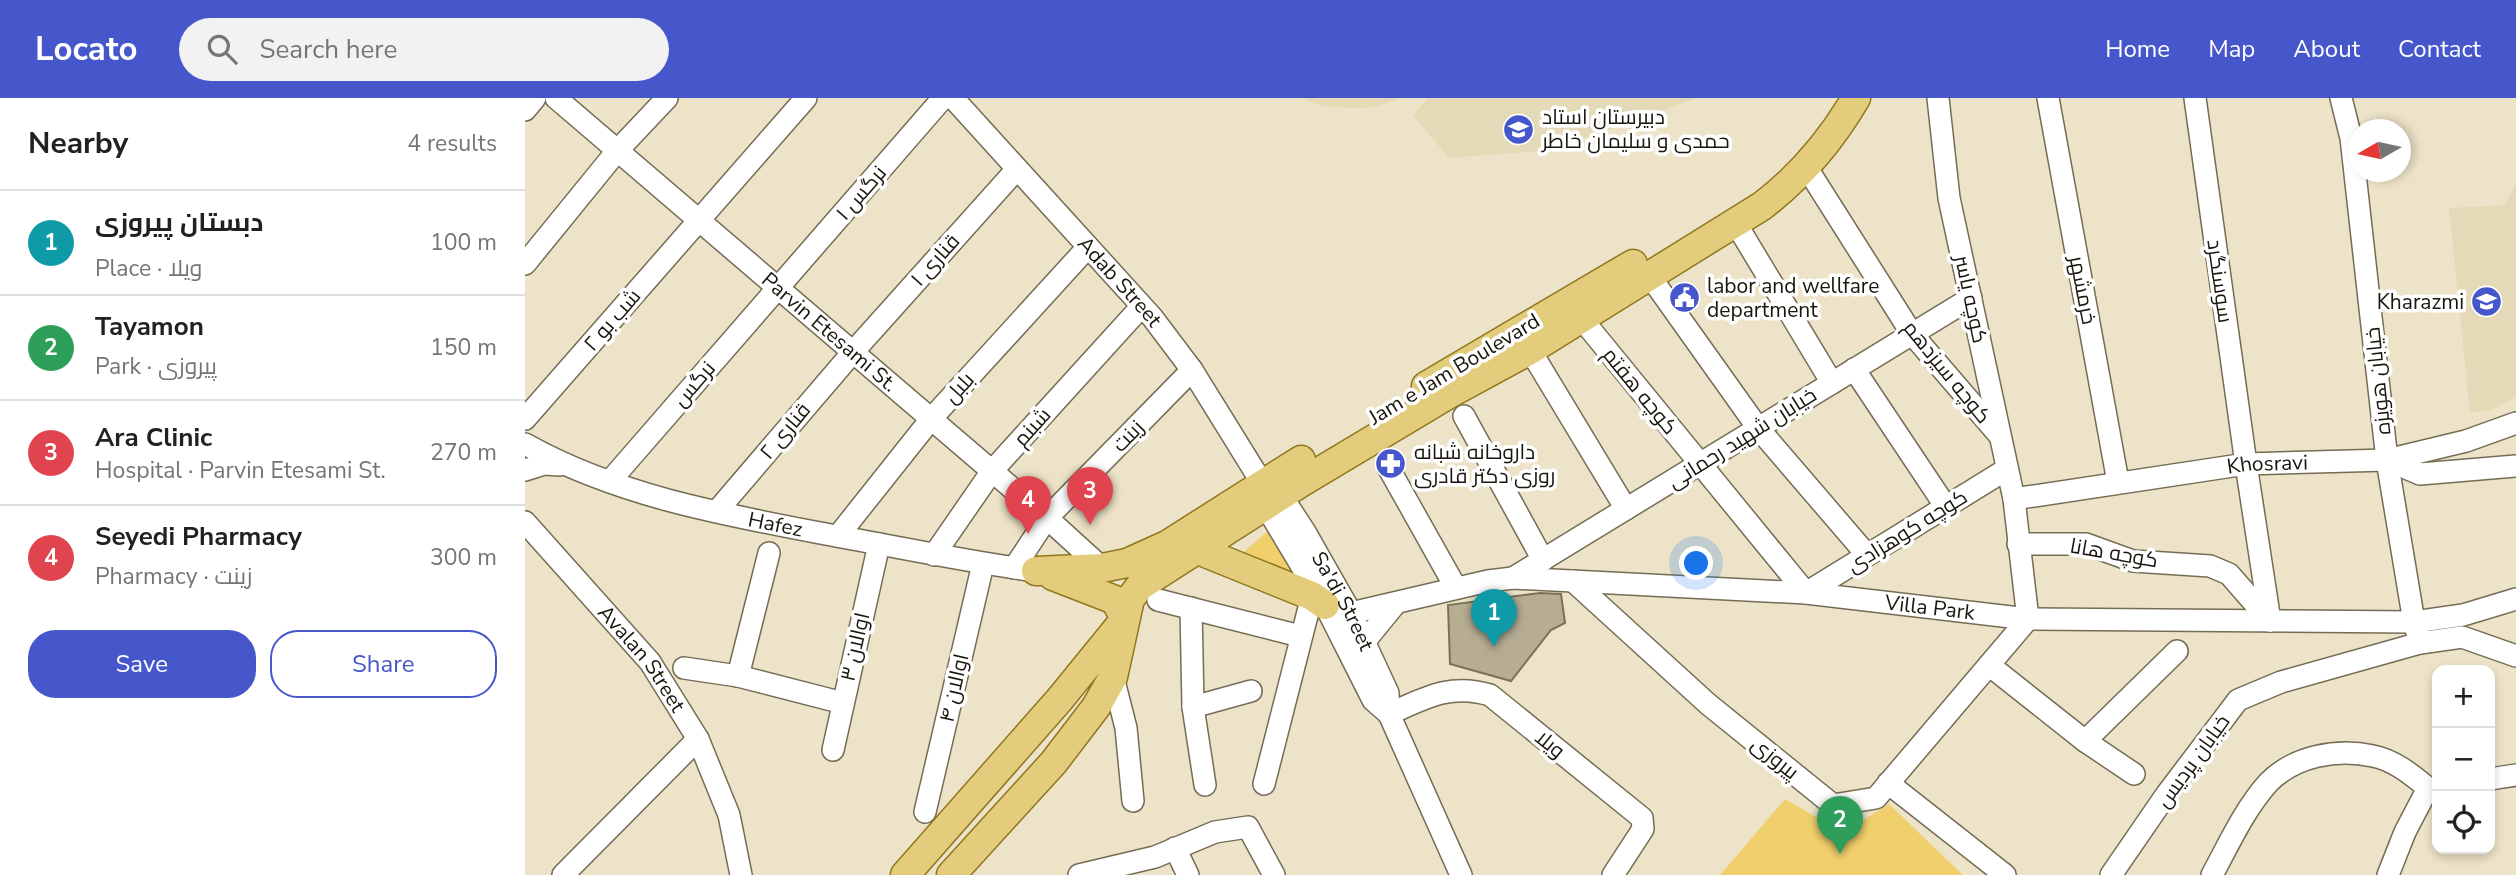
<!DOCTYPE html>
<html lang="en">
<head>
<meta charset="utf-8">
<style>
  body { margin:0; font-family:"Nunito Sans",Cairo,sans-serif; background:#f2f2f2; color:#202124 }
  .controls { position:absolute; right:21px; bottom:21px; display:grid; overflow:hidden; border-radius:14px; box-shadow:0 4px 10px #0003 }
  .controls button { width:63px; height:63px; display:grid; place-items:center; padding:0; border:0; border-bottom:2px solid #e0e0e0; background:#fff; color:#202124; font:35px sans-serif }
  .compass { position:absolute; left:1823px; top:21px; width:63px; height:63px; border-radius:50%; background:#fff; box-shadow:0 4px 10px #0003; rotate:261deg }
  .you { position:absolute; left:1172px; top:466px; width:24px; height:24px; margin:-18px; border:5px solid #fff; border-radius:50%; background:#1a73e8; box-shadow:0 0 0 10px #1a73e833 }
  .badge { display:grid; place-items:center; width:46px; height:46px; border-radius:50%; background:#4657cc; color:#fff; font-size:23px; font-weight:700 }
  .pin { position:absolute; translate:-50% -58px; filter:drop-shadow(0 2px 4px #0008) }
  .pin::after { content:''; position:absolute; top:37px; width:24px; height:21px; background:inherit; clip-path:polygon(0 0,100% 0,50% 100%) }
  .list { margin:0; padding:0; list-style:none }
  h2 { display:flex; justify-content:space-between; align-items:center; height:91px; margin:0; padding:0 28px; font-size:30px }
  h2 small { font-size:23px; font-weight:400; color:#757577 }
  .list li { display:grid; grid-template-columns:46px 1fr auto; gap:21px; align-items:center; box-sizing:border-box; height:105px; padding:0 28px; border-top:2px solid #e0e0e0 }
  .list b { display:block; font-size:26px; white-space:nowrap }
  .list p { margin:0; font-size:23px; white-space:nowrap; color:#757577 }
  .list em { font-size:23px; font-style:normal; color:#757577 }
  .actions { display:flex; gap:14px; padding:21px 28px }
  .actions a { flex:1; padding:16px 0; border:2px solid #4657cc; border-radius:28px; text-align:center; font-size:24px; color:#4657cc }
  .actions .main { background:#4657cc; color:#fff }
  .icon { flex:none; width:38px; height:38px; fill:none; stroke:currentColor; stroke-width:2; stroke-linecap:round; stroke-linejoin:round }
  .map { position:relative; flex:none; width:1991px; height:777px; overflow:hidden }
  header { display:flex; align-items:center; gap:42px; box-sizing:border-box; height:98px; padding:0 35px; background:#4657cc; color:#fff }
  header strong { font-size:33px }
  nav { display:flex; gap:38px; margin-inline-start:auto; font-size:24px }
  .search { width:490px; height:63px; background:#f2f2f2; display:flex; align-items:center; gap:18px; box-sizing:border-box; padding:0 24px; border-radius:38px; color:#757577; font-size:26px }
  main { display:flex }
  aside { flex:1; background:#fff }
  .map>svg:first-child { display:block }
</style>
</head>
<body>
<header>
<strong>Locato</strong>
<div class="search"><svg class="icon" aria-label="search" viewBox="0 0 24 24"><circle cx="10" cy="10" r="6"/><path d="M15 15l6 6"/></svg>Search here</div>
<nav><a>Home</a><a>Map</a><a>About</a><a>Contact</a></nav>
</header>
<main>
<aside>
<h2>Nearby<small>4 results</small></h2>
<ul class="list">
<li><span class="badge" style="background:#0f9aa8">1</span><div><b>دبستان پیروزی</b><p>Place · ویلا</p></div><em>100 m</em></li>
<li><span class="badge" style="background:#2e9e5b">2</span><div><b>Tayamon</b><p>Park · پیروزی</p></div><em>150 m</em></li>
<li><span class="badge" style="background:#e0444e">3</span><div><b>Ara Clinic</b><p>Hospital · Parvin Etesami St.</p></div><em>270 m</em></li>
<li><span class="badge" style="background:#e0444e">4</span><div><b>Seyedi Pharmacy</b><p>Pharmacy · زینت</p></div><em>300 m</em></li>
</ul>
<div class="actions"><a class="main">Save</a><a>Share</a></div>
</aside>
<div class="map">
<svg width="1991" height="777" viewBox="0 0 1991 777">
  <rect width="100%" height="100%" fill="#ece3c8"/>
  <path fill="#e5dab7" d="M776 0H875L851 9 823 10 798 8Z
    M903 0H1172L1027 52 924 60 888 17Z
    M1991 85V298L1965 313 1945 314 1924 110 1980 107Z"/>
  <path fill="#f0d06d" d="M744 432 770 479 711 461Z
    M1260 701 1318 735 1364 706 1438 777H1195Z"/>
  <path fill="#b6ad93" stroke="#7a7159" stroke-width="2" d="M1015 495 1036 496 1040 525 1026 532 986 583 925 566 923 507Z"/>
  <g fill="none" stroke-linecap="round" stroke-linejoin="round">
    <defs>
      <g id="minor">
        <path id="s1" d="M31 0 522 420 577 470"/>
        <path id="s2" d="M428 0 627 219 667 272 737 385 740 407 800 507 848 602 864 616"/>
        <path d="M1413 0 1424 100 1489 401 1503 521"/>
        <path d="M1523 0 1593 384"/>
        <path d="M1670 0 1721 366 1745 523"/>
        <path d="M1816 0 1826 40 1862 362 1889 524 1895 545 1937 539 1991 558"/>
        <path d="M0 12 10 0"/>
        <path d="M1280 67 1387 236 1474 337"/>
        <path d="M1210 124 1307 285"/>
        <path d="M0 166 92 53 142 0"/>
        <path d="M1124 177 1233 330 1342 457"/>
        <path d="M1056 220 1281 495 1482 371"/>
        <path d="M1005 252 1101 411"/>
        <path d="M1329 271 1421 409"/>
        <path d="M939 318 1018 462"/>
        <path d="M0 321 281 0"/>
        <path id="s3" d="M0 346C94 399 206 418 311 438 378 450 444 464 511 473"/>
        <path d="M1862 362 1895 376 1991 368"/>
        <path d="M863 369 931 490"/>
        <path d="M0 372 19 366 35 367"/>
        <path d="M85 383 418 0"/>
        <path id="s4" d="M745 390 756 397 780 434 826 515 863 595 864 616 936 777"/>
        <path id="s5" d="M1489 401 1721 366 1862 362 1941 343 1991 325"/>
        <path d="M192 413 328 254 492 71"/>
        <path id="s6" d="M0 424 125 564 173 641 204 717 216 777"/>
        <path d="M313 438 406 321 563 149"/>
        <path d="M1493 446H1561L1608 463 1685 468 1704 476 1745 523"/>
        <path d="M409 457 467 373 616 209"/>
        <path d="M489 470 522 420 667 272"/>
        <path d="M988 480 1446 200"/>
        <path d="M1048 483 1183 606 1308 707 1351 700 1503 521"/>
        <path d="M633 502 775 538"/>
        <path d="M666 510 668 609 680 687"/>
        <path id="s7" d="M826 515 963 483 988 480 1281 495 1503 521 1889 524 1938 517 1991 501"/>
        <path d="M840 543 871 505"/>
        <path d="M1464 567 1560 643 1609 676"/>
        <path d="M159 570 213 578 318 605"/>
        <path d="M213 578 244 455"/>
        <path d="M588 579 601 630 608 703"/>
        <path d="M668 609 726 593"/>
        <path d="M864 616C900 600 925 585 965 597L1117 720 1118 731 1088 777"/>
        <path d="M1560 643 1652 553"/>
        <path d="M308 652 354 446"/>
        <path d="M1965 681 1991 677"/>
        <path d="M1363 685 1480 777"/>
        <path d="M739 686 787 498"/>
        <path d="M400 714 458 466"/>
        <path d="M650 750 663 777"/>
        <path d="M38 777 173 641"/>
        <path d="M554 777 630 759 690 734 723 729 749 777"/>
        <path d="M1586 777 1641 697 1713 602 1756 584 1895 545"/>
        <path d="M1687 777C1704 746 1719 712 1743 685 1769 658 1812 650 1848 658 1869 662 1887 677 1903 690"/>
        <path d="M1863 777 1880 734 1903 690"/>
      </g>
      <path id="major" d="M901 288 1108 166
        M673 452 787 498 800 507
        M511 473 577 470 602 465 642 447 776 362
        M528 478 590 502 600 521
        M380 777 535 601 596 526
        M426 777 529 664 571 609 588 579 605 501 615 488 777 384 924 296 1005 252 1237 108C1275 79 1307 41 1331 0"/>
    </defs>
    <use href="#minor" stroke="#746c54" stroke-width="24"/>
    <use href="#major" stroke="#90771d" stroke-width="31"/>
    <use href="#minor" stroke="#fff" stroke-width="21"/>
    <use href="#major" stroke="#e3cd7d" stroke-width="28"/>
  </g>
  <defs>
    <symbol id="school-disc" viewBox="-11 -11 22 22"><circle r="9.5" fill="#4657cc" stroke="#fff"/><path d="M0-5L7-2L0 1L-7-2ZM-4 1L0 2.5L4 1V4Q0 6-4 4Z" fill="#fff"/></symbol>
    <symbol id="civic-disc" viewBox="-11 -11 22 22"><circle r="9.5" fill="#4657cc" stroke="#fff"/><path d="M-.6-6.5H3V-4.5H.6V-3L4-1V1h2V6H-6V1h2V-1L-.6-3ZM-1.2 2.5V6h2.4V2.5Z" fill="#fff"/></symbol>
    <symbol id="pharmacy-disc" viewBox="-11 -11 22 22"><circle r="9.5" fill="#4657cc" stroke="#fff"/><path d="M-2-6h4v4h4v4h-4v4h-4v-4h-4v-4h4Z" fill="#fff"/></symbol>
  </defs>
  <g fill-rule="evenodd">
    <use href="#school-disc" x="976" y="14" width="35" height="35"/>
    <use href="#civic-disc" x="1142" y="182" width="35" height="35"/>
    <use href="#school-disc" x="1944" y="186" width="35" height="35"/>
    <use href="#pharmacy-disc" x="848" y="348" width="35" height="35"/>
  </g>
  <g text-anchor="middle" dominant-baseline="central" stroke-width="7" stroke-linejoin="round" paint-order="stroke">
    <g font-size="21" fill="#19160d" stroke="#fff" text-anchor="start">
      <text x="1017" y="19">دبیرستان استاد<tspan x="1017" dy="24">حمدی و سلیمان خاطر</tspan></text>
      <text x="1182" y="188">labor and wellfare<tspan x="1182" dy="24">department</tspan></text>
      <text x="1939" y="204" text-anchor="end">Kharazmi</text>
      <text x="889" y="354">داروخانه شبانه<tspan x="889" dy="24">روزی دکتر قادری</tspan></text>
    </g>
    <g font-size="21" fill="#19160d" stroke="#fff">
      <text transform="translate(336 95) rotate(-49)">نرگس ۱</text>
      <text transform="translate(410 162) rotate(-48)">قناری ۱</text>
      <text transform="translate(1695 183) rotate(82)">سوسنگرد</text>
      <text stroke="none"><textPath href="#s2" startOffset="248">Adab Street</textPath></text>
      <text transform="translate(1558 192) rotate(79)">خرمشهر</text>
      <text transform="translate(1446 201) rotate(78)">کوچه یاسر</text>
      <text transform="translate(87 222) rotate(-49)">شب بو ۲</text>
      <text stroke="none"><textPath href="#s1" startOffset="360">Parvin Etesami St.</textPath></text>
      <text transform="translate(929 271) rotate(-31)">Jam e Jam Boulevard</text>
      <text transform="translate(1422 274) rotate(51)">کوچه سیزدهم</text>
      <text transform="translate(1853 283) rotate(-96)">خیابان هویزه</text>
      <text transform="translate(169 286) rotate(-49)">نرگس</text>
      <text transform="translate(434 290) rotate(-48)">بلبل</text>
      <text transform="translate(1115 293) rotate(51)">کوچه هفتم</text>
      <text transform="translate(507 329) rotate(-48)">شبنم</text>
      <text transform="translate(260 333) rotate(-50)">قناری ۲</text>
      <text transform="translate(603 338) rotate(-46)">زینت</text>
      <text transform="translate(1217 340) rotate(-32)">خیابان شهید رحمانی</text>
      <text stroke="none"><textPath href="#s5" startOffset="256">Khosravi</textPath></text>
      <text stroke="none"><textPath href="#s3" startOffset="264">Hafez</textPath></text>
      <text transform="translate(1382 433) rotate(-32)">کوچه کوهزادی</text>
      <text transform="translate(1589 455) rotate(10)">کوچه هانا</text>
      <text stroke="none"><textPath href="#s4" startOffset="136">Sa'di Street</textPath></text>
      <text stroke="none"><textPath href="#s7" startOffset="584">Villa Park</textPath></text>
      <text transform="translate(330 549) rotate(-77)">اوالان ۳</text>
      <text stroke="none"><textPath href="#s6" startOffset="180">Avalan Street</textPath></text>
      <text transform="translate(429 590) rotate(-77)">اوالان ۴</text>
      <text transform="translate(1025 646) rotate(39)">ویلا</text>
      <text transform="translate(1250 660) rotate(39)">پیروزی</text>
      <text transform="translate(1668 663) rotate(-54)">خیابان پردیس</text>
    </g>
  </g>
</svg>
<div class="controls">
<button>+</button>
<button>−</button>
<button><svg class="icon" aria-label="locate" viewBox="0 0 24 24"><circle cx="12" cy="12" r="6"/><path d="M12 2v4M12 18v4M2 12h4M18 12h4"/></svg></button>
</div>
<svg class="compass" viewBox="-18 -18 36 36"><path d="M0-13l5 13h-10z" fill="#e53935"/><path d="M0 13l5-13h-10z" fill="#757577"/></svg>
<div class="you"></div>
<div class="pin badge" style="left:969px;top:549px;background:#0f9aa8">1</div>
<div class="pin badge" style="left:1315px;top:756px;background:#2e9e5b">2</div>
<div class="pin badge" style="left:565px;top:427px;background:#e0444e">3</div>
<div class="pin badge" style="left:503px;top:436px;background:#e0444e">4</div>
</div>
</main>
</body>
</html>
